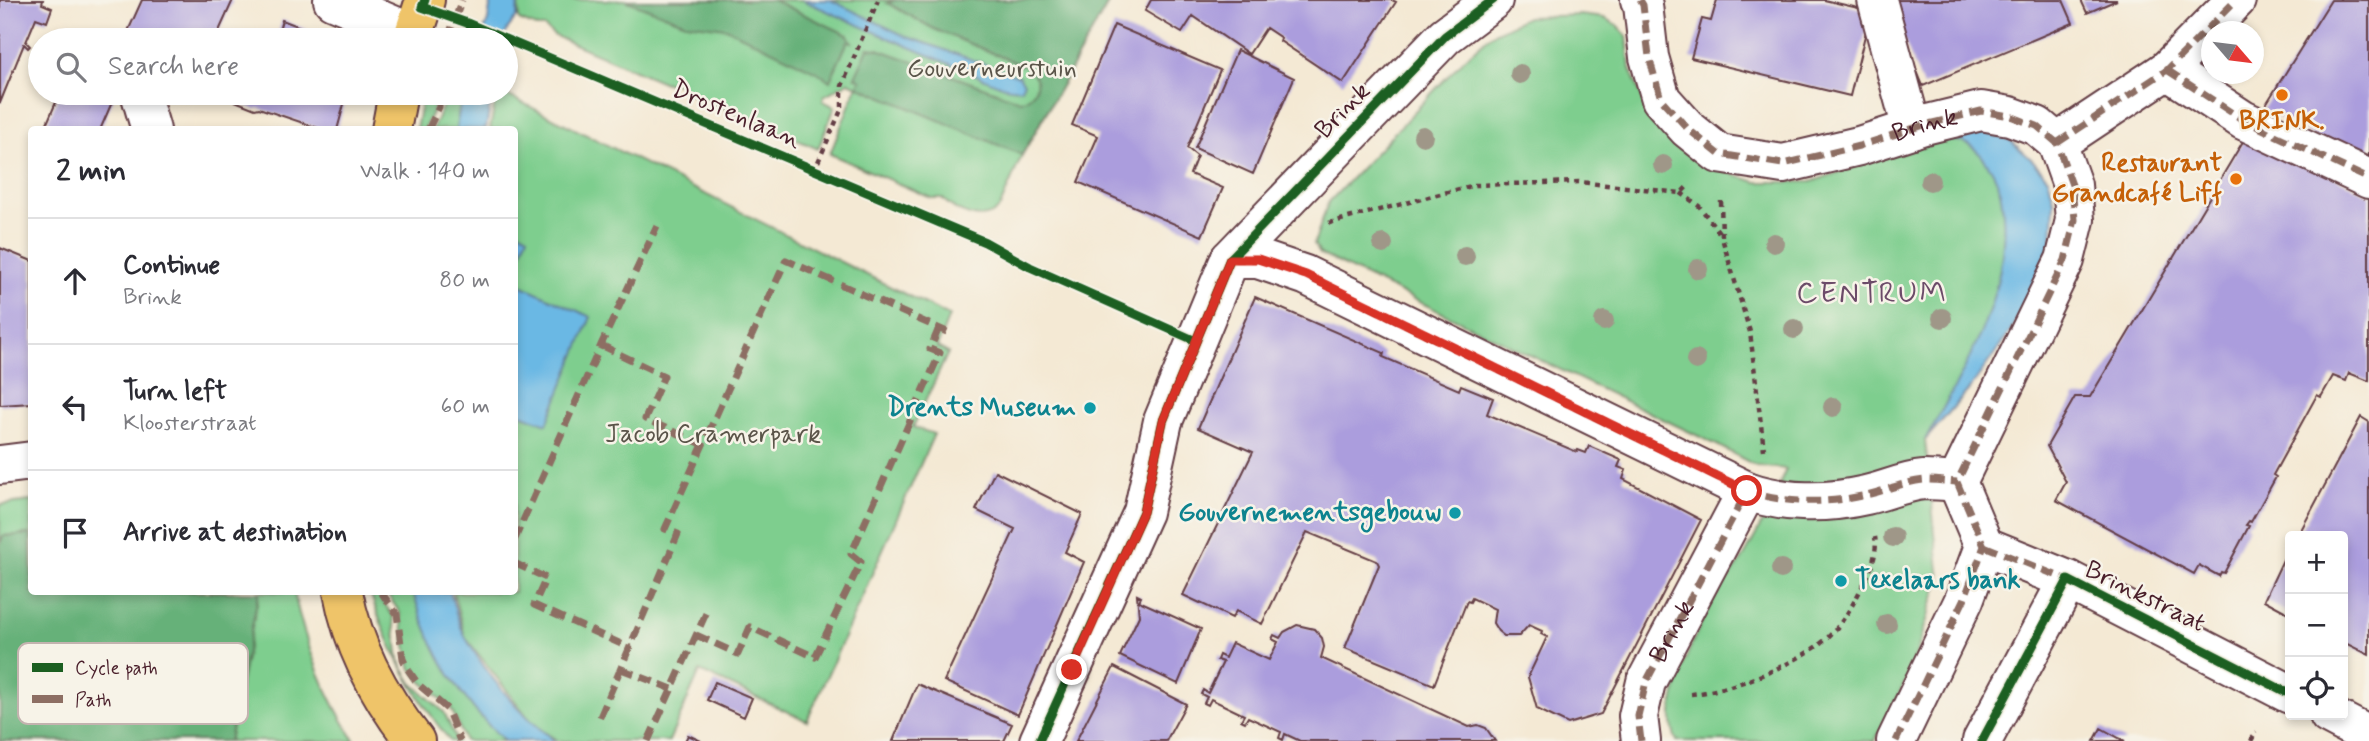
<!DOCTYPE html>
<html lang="en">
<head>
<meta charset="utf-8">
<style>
  body { margin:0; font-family:Mynerve,sans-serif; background:#f7f7f7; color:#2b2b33 }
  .controls { position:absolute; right:21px; bottom:21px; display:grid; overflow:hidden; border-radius:7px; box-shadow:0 4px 10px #0003 }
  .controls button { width:63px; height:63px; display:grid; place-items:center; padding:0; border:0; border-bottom:2px solid #e1e1e2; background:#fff; color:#2b2b33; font:35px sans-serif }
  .compass { position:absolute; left:2201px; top:21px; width:63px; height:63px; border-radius:50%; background:#fff; box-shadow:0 4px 10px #0003; rotate:118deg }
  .stop { position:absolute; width:21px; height:21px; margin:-16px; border:5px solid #d93025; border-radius:50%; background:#fff }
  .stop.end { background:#d93025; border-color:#fff; box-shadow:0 2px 7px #0008 }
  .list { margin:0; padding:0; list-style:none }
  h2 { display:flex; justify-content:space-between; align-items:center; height:91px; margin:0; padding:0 28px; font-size:30px }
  h2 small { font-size:23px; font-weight:400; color:#7c7c81 }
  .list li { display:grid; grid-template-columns:46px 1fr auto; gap:21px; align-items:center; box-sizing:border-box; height:126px; padding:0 28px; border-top:2px solid #e1e1e2 }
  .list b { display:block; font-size:26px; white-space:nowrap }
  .list p { margin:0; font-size:23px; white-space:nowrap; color:#7c7c81 }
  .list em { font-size:23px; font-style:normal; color:#7c7c81 }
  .icon { flex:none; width:38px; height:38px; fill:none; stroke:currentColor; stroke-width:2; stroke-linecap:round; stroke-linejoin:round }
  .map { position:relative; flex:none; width:2369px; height:741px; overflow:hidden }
  .search { position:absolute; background:#fff; box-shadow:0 4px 10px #0003; left:28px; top:28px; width:490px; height:77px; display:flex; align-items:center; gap:18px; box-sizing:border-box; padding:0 24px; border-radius:38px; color:#7c7c81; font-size:26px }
  .panel { position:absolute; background:#fff; box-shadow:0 4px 10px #0003; left:28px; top:126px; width:490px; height:469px; border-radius:7px }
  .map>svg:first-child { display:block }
</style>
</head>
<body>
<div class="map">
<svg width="2369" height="741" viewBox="0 0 2369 741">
  <rect width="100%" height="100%" fill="#f7f3e8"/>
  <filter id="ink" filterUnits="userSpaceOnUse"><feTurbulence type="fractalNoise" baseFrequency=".0143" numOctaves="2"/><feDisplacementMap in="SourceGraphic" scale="14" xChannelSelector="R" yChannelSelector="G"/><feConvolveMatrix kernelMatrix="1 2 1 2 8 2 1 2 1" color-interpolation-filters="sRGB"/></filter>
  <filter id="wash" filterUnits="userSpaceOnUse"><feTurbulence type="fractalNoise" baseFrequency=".00686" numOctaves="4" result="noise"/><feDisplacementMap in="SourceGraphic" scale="28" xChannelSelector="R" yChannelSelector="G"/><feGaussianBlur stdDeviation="1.57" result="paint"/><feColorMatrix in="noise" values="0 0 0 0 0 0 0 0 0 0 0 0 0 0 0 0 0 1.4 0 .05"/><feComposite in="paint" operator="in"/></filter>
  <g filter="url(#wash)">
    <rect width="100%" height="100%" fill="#f4e9d4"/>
    <path fill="#7ece8e" stroke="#64765c" stroke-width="2" d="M518 0H1110L1022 155 1000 207C985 227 955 212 942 198H931L830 154 857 86 849 82 824 96 823 101 835 107 818 149 779 132 771 125 761 124 686 92 677 83H665L555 36 544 27H536L519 20Z
      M1580 15 1604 18 1617 25 1627 36 1630 69 1644 102 1715 168 1756 182H1811L1928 141 1984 132 2011 141 2033 161 2048 178 2054 201 1972 386 1925 440 1940 579 1911 670 1875 741H1677C1657 705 1702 618 1722 586 1730 575 1740 564 1747 551 1762 525 1775 496 1786 469L1756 466 1719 446 1320 254 1314 244 1328 203 1465 58 1492 34 1527 17Z
      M420 93H435V106L424 129H416L423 94Z
      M443 93H462L456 129 432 130 442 108Z
      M497 93H503L949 316 937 347 948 353 913 427 934 434 807 721 700 671 669 741H558L534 725 465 637 453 592H514V130L490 129Z
      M31 501V534L3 536 0 544V505Z
      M259 592H294C305 645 325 695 355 741H229Z
      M370 592H376L393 616 399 660 404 670 412 683 444 712 457 741H450C415 696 387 646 370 592Z
      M386 592H413C430 648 460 701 505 741H465L451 708 421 681 410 667 400 613Z"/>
    <path fill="#66b179" stroke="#586852" stroke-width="2" d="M625 0H773L848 35 852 42 848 41 830 81 817 72 726 28 686 23Z
      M896 0H1110L1022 155 857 86 861 80 855 77 868 48 878 49 1021 101C1032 97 1038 90 1036 78L1029 68 934 29 887 3Z
      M31 534 32 592H259L229 741H0V544L3 536Z"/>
    <path fill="#6bb8e4" stroke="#5a6c88" stroke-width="2" d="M491 0H518L517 17 508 28 503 40H480L488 20Z
      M802 0H831L905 36 1019 76 1024 83 1021 88C1004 91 981 76 965 70 910 48 856 24 802 0Z
      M462 93H492L486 129H456Z
      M1984 132 2011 141 2033 161 2048 178 2054 201 2052 248 2011 330 1972 386 1925 440C1964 372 2009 296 2003 215 2002 199 2000 183 1991 169 1972 139 1961 139 1928 141Z
      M515 229 528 236 515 267Z
      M514 282 591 317 547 424 515 412Z
      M413 592H450C455 607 458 624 466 638 488 677 520 714 555 741H505C460 701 430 648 413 592Z"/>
    <g id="blocks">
      <path fill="#ab9ddd" d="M0 0H43L42 4 52 8 47 22 36 18 26 42 30 46 28 48 24 44 0 103Z
        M142 0H233L215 40H124Z
        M1151 0H1392L1396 2 1343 83 1280 41 1281 38 1266 28 1249 54 1193 16 1182 33 1145 11Z
        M1717 0H1824L1871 11 1850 96 1691 58 1702 19 1711 21Z
        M1888 0H2063L2073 23 1923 86Z
        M2081 0H2117L2087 13Z
        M2331 0H2369V165L2263 109Z
        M282 20 334 40H276Z
        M1114 25 1220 70 1187 148 1197 156 1190 174 1223 188 1202 236 1078 182 1098 136 1072 125Z
        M1237 50 1294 78 1253 174 1195 148Z
        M60 93H116L100 130H44Z
        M215 93H347L337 130H324L259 108 255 109Z
        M2248 133 2369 195V381L2349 373 2346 381 2333 376 2321 397 2317 395 2273 475 2276 477 2251 522 2249 521 2246 525 2249 526 2224 573 2221 572 2219 576 2199 565 2194 574 2056 500 2066 482 2047 446 2075 397H2090Z
        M0 248 32 261V403L0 405Z
        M1255 297 1384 353 1383 357 1459 390 1461 385 1493 398 1487 414 1577 452 1578 450 1586 453 1589 446 1621 460 1618 467 1626 470 1623 479 1701 520 1601 714 1568 724 1537 709 1528 677 1547 637 1541 634 1542 631 1529 625 1519 636H1504L1498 631 1493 623 1495 609 1472 598 1470 602 1467 601 1434 685 1345 648 1379 565 1377 561 1307 532 1262 624 1236 611 1232 618 1183 595 1253 452 1198 428Z
        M2361 417 2369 422V655L2343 642V536H2295L2298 531 2300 532Z
        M995 471 1082 514 1065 552 1084 562 1018 715 944 681 1015 529 976 510Z
        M2290 545V614L2264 600Z
        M1137 595 1141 597 1139 601 1201 629 1178 684 1120 656 1139 616Z
        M1297 625 1314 629 1322 638 1324 647 1321 658 1469 727 1478 725 1486 728 1495 741H1300L1285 734 1283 740 1279 738 1281 732 1248 717 1245 722 1241 720 1244 715 1211 699 1208 705 1204 703 1207 697 1201 694 1203 690 1208 693 1223 662 1217 660 1219 655 1225 658 1232 643 1269 660 1278 642 1272 639 1274 635 1280 638 1284 632Z
        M1114 667 1186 704 1166 741H1076Z
        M715 682 752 698 744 717 707 700Z
        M917 684 1012 724 1004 741H893Z
        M2101 728 2119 738 2125 741H2094Z
        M688 735 701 741H685Z"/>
    </g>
  </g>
  <g filter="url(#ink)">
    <use href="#blocks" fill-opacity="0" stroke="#643d44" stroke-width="2"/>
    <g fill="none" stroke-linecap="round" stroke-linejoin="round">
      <defs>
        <g id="minor">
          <path d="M333 0 414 34"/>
          <path d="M1640 0 1643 5 1649 57 1661 99 1688 129 1719 154 1783 164 1859 146 1924 125 1981 111 2010 116 2037 126 2057 143 2072 185 2075 220 2065 260 1957 482 1984 546 1964 600 1896 741"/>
          <path d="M1877 0 1912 129"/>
          <path d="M2167 70 2243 120 2369 179"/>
          <path d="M141 96 151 130"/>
          <path d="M2057 143 2167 70 2236 0"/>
          <path d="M1230 259H1258L1305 275 1747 491C1784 504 1827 504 1866 495 1885 491 1903 482 1924 480 1934 480 1946 481 1957 482"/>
          <path d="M0 465 32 461"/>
          <path d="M1984 546 2068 580 2290 694"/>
          <path d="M2329 715 2369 736"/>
          <path d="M1039 741 1143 512 1163 421 1230 259 1445 36 1493 0"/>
          <path id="s1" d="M1641 741 1638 716 1646 682 1747 491"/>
          <path d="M1982 741 2068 580"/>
        </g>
        <path id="major" d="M412 40 425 0
          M391 130 398 93
          M343 592C353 647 380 697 415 741"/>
      </defs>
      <use href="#minor" stroke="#643d44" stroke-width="42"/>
      <use href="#major" stroke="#643d44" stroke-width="42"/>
      <path stroke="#643d44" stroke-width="4.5" stroke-dasharray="5 5" stroke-linecap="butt" d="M814 171 842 108V86L878 0
        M1681 193 1699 206 1721 235
        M1721 201 1722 238 1750 332 1764 450
        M1329 223 1475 185 1579 182 1681 193 1689 185
        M1691 694C1729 691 1789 667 1820 644 1840 629 1853 605 1864 583 1871 569 1878 553 1875 537
        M2251 741 2256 732"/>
      <use href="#minor" stroke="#fff" stroke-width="38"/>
      <use href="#major" stroke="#efc469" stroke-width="38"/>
      <g stroke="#8d6e63" stroke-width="7" stroke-dasharray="14 7" stroke-linecap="butt">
        <path id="s2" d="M1640 0 1643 5 1649 57 1661 99 1688 129 1719 154 1783 164 1859 146 1924 125 1981 111 2010 116 2037 126 2057 143 2072 185 2075 220 2065 260 1957 482 1984 546 1964 600 1896 741"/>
        <path d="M447 40 462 0"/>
        <path d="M2167 70 2243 120 2369 179"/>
        <path d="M428 130 439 107V93"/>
        <path d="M2057 143 2167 70 2236 0"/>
        <path d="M1230 259H1258L1305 275 1747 491C1784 504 1827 504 1866 495 1885 491 1903 482 1924 480 1934 480 1946 481 1957 482"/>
        <path d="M601 345 664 376 645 419 702 444"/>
        <path d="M514 541 601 345 657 226"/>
        <path d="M1984 546 2068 580"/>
        <path d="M514 563 546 578 534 605 630 648"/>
        <path d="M381 592 397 614 403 659 407 668 418 684 447 709 460 741"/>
        <path d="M696 635 738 654 750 627 815 657 861 562 851 554 940 353 930 349 939 328"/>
        <path d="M621 669 672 689"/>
        <path d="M600 717 678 534 665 529 786 260 947 332"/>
        <path d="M648 741 708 609"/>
        <path d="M1641 741 1638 716 1646 682 1747 491"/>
      </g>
      <defs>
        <path id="cycleway" d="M425 0 422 7 467 23 985 242 1030 267 1196 341
          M1039 741 1143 512 1163 421 1230 259 1445 36 1493 0
          M1982 741 2068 580 2290 694"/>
      </defs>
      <use href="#cycleway" stroke="#f7f3e8" stroke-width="13"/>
      <use href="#cycleway" stroke="#1b5e20" stroke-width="9"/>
    </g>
    <g fill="#9f9788">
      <circle cx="1520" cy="74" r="10"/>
      <circle cx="1423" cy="136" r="10"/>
      <circle cx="1663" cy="165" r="10"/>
      <circle cx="1930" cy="181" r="10"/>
      <circle cx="1774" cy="243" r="10"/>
      <circle cx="1383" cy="244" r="10"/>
      <circle cx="1465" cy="256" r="10"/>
      <circle cx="1698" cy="269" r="10"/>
      <circle cx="1942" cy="318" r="10"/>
      <circle cx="1604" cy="321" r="10"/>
      <circle cx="1794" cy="329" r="10"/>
      <circle cx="1696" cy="360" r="10"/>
      <circle cx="1833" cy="407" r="10"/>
      <circle cx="1893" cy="537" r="10"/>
      <circle cx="1781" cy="569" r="10"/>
      <circle cx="1887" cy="624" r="10"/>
    </g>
  </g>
  <g fill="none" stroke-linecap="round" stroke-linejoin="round" filter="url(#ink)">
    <path stroke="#d93025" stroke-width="9" d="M1072 670 1143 512 1163 421 1230 259H1258L1306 275 1747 491"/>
  </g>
  <g fill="#e8710a" stroke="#f7f3e8" stroke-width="2.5">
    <circle cx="2282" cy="95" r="7"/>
    <circle cx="2236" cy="179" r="7"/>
  </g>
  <g fill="#0f9aa8" stroke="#f7f3e8" stroke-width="2.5">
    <circle cx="1090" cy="408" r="7"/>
    <circle cx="1455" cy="513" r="7"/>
    <circle cx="1841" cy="581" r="7"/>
  </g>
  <g text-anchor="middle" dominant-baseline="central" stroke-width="5" stroke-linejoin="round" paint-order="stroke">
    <g font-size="26" fill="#5a5449" stroke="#f7f3e8">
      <text x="992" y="69">Gouverneurstuin</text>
      <text x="713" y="435">Jacob Cramerpark</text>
    </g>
    <g font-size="26" fill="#4a1f2b" stroke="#f7f3e8">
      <text transform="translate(1343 111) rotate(-46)">Brink</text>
      <text transform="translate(736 115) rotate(23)">Drostenlaan</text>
      <text stroke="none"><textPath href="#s2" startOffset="394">Brink</textPath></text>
      <text transform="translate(2145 597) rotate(26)">Brinkstraat</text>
      <text stroke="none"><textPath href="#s1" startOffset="117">Brink</textPath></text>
    </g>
    <g font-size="26" font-weight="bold" fill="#c56008" stroke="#f7f3e8">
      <text x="2282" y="122">BRINK.</text>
      <text x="2222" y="164" text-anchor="end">Restaurant<tspan x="2222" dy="30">Grandcafé Liff</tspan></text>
    </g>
    <g font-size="26" font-weight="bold" fill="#0d838f" stroke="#f7f3e8" text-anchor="end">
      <text x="1076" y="408">Drents Museum</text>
      <text x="1441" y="513">Gouvernementsgebouw</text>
      <text x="1855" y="581" text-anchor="start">Texelaars bank</text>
    </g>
    <g font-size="30" letter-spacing="2" fill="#6c4b69" stroke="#f7f3e8">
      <text x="1872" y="293">CENTRUM</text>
    </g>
  </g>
  <rect x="18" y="643" width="230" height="81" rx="10" fill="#f7f3e8" stroke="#c3b3af" stroke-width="2"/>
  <rect x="32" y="663" width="31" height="9" fill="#1b5e20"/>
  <rect x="32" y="695" width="31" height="8" fill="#8d6e63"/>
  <g font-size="19" fill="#4a1f2b">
    <text x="75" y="674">Cycle path</text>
    <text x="75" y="706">Path</text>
  </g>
</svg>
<div class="controls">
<button>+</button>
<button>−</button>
<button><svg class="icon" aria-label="locate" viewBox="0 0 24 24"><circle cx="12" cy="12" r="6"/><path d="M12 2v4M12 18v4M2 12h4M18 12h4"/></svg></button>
</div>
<svg class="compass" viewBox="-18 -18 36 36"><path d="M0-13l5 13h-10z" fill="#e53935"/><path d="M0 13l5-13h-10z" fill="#7c7c81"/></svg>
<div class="stop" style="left:1747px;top:491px"></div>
<div class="stop end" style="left:1072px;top:670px"></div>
<div class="search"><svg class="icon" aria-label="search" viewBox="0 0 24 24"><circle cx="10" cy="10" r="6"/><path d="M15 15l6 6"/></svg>Search here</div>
<section class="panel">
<h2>2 min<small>Walk · 140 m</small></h2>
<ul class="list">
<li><svg class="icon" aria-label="ahead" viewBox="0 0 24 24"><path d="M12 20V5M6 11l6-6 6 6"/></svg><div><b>Continue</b><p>Brink</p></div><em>80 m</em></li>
<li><svg class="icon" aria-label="left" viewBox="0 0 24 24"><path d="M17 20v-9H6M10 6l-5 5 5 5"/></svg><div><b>Turn left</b><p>Kloosterstraat</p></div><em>60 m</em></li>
<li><svg class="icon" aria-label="arrive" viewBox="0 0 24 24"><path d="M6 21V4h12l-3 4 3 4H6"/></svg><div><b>Arrive at destination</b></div></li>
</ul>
</section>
</div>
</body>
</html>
